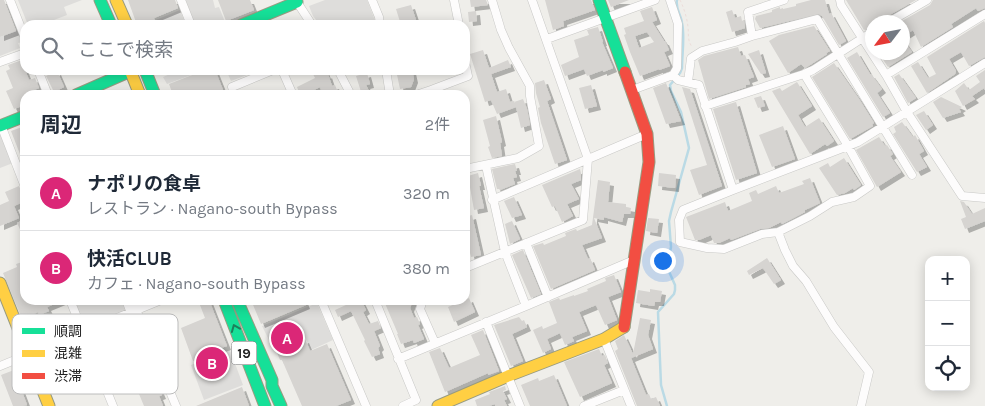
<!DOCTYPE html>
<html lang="ja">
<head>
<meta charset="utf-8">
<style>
  body { margin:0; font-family:Karla,"Noto Sans JP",sans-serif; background:#f6f6f7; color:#1f2937 }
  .controls { position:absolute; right:15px; bottom:15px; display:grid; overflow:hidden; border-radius:10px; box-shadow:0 2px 12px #0003 }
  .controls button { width:45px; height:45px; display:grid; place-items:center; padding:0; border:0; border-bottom:1px solid #e0e1e3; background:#fff; color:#1f2937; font:25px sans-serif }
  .compass { position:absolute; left:865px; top:15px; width:45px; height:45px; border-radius:50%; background:#fff; box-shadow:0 2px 12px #0003; rotate:238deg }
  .you { position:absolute; left:662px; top:260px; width:18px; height:18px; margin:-12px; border:4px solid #fff; border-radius:50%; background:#1a73e8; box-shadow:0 0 0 8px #1a73e833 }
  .badge { display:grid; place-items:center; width:32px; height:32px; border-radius:50%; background:#db2777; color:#fff; font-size:16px; font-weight:700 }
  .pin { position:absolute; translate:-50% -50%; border:2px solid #fff; box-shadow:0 1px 5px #0006 }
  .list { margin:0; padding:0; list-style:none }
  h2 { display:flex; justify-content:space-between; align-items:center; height:65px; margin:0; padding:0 20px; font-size:21px }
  h2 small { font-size:16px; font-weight:400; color:#747a83 }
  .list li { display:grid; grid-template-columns:32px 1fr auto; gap:15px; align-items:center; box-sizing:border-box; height:75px; padding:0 20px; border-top:1px solid #e0e1e3 }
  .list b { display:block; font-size:19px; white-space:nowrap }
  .list p { margin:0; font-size:16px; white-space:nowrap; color:#747a83 }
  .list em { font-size:16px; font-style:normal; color:#747a83 }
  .icon { flex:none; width:28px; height:28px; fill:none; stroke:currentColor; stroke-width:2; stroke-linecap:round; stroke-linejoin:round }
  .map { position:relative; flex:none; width:985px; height:406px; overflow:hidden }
  .search { position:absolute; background:#fff; box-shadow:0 2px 12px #0003; left:20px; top:20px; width:450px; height:55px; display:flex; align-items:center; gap:12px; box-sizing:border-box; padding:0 18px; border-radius:15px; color:#747a83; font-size:19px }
  .panel { position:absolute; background:#fff; box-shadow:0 2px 12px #0003; left:20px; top:90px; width:450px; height:215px; border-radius:15px }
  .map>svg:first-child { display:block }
</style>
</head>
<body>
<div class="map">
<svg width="985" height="406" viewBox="0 0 985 406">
  <defs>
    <filter id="shadow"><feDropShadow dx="4" dy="4" stdDeviation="0" flood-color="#0004"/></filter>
  </defs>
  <rect width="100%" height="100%" fill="#efeeea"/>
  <path fill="#dedddb" d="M18 0H82L64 7 67 15 41 25H28Z
    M185 0H213L215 8 219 7 225 22 218 25H195Z
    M325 0H367L376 23 375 25H320L313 16 309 6Z
    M180 10 186 25H155L157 24 156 20Z
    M18 30 23 42 18 43 20 48 0 56V37Z
    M169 70H205L167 84 163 77 170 74Z
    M226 70H254L255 72 231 81Z
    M0 134 13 163 0 168Z
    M73 300H128L127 310 89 326 83 324Z
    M317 303 333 340 311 350 303 333 272 346 262 326Z
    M230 350 243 385 204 400 191 365Z"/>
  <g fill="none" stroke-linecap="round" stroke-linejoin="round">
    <path stroke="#badae5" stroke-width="2.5" d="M667 406 661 385 658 312 674 294 675 290V285L667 267 671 247 669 221 671 212 689 148 681 112 671 91 670 85 680 73 682 68C682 53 685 37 682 23 681 15 675 8 677 0"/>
  </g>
  <path fill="#d6d4d1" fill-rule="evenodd" filter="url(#shadow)" d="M0 0H4L16 31 0 37Z
    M128 0H175L178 8 154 18 155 22 149 25H137Z
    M218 0H250L254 10 226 21Z
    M470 0H486L488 5 471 7Z
    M545 0H591L595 10 563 21 564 26 553 30Z
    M608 0H629L611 7Z
    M811 0H825L829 14 831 13 846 41 839 45 822 16 819 14 760 28 755 19 756 16 772 12V10L780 7V9L783 8V9L796 6V4Z
    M846 0H916L886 17 881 22H872V26L864 30Z
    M933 0H985V8L978 11 976 8 951 24 953 27 921 47 913 30 902 37V21L930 5Z
    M411 5 417 23 411 25H401L396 9Z
    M652 7 657 20 652 22 664 41H665L669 50 664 52 670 66 659 70V69L640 76 630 52 624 35 626 34 624 28 644 21 640 11ZM647 32 654 42 639 48 635 36Z
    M732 10 735 18 741 16 742 21 744 20 745 28 732 32 726 12Z
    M476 11 477 21 469 22 468 12Z
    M984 21 985 23V57L969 66 961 52 949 59 956 71 955 74 927 93 911 66 918 62 928 78 936 74 927 57Z
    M814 26 830 51 826 53 827 54 810 65 805 68 801 64 788 73 769 41 779 35Z
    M598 27 603 42H602L613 68 603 72V70L587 76 584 69 565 76 561 65 579 57 574 40 589 35 587 30Z
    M902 38 912 52 888 67 878 52H902Z
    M738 47 741 56 745 55 754 77 748 79 750 84 746 85V87L709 99 698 60 704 56Z
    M483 50 489 68 508 60 511 67 491 74 497 92 506 89 510 102 514 101 515 103 514 102 523 99 527 109 530 125 521 128 516 107 497 114 491 100 485 102 470 54Z
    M759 50 766 73 761 74 748 54Z
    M857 52 870 74H871L882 89 877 93 890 113 883 117 847 58Z
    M25 59V70L29 80 35 78 39 88 34 90 37 95H25V99L20 101 22 106 14 109 6 91 13 88 6 71 10 69 8 65Z
    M834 63 859 99 874 123 872 124 873 126 850 139 812 77Z
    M205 70H215L225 95H173L169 84Z
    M311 70H325L327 75 328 74 332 86 335 85 339 95H323L320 87 304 95H300L297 87 315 78Z
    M396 70H412L414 79 411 87 400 89Z
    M985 70V90L984 88 972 96 975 99 963 106 955 91 964 83 969 90 980 82 976 76Z
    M57 71 64 87 54 92 46 76Z
    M367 73 370 84 366 85 371 95H362L356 76Z
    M899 74 916 98 908 103 894 77Z
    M544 80 551 99 547 101 567 160 555 164 541 123 538 108 540 107 536 93 535 83Z
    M797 82 812 106 798 115 805 127 819 118 834 141 827 146 825 144 810 154 772 91 780 88 782 91Z
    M666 83 681 121 666 124 653 88Z
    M591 85 597 106 585 109 579 88Z
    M682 87 690 89 722 186 699 195 690 170 707 165Z
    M761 96 765 106 758 108 754 98Z
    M941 97 962 107 959 109 961 112 943 118 933 102Z
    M749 98 736 102 757 173 736 180 713 109Z
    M924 111 933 125 926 130 916 115Z
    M496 116 502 142 500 143 502 156 492 158 488 147 490 146 483 120Z
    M902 122 913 137 915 135 924 151 919 154 927 167 917 172 893 134 896 132 894 127Z
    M25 126V167L11 131Z
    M783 126 795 159 772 167 759 135Z
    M879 137 885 146 887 145 893 154 890 156 901 172 877 187 856 150Z
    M844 158 861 185 854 190 853 188 845 193 837 195 819 168 828 163 830 167Z
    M515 164 517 171H515L517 177 513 178 515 184 500 190 499 189H497L492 169Z
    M580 169 581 173V180L571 184 579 199 567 204 573 216 562 222 555 206 552 207 542 185Z
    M478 173 481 186H479L484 208 474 210 468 176Z
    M659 173 676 175 675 188 658 186Z
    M810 178 820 203 805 210V212L782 224 781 222 769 228 760 229 731 240 730 238 719 243H714L711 235 699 240H695L686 217 725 202 728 211 752 201 749 193 756 190 758 194 776 186 779 193 804 184 802 181Z
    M598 180 610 182 608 202 626 204V207L631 208 630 214H624L622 222 604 217V220L594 218 602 238 582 245 588 259 590 258 595 270 551 289 533 246 543 243 544 245 566 236 565 233 576 229 577 231 592 225Z
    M19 186 25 199V201L14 206 19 218 0 226V205L9 201 5 192Z
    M514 197 522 215 512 218 504 201Z
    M960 201 964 202 972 214 985 208V221L965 229 961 219 966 217Z
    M472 215 481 255 471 257 465 233V217Z
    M648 218 659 219 657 233 646 231Z
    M25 219V240L17 223Z
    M512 221 520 239 510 244 505 224Z
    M523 250 541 294 531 298 512 255Z
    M767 258 781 280 774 284 763 268 749 275 747 271Z
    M25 261V300H64L47 307 49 311 39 315 38 312 22 319 3 273 17 267 16 264Z
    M614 275 621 292 608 297 617 320 605 325 596 305 579 312 587 331 572 337 574 341 565 345 560 333 547 339 551 349 543 353 533 330 542 326 543 329 557 323 549 302 559 298 560 300 574 295V296L588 291 587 289 606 281 605 278Z
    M650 289 662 291 660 302H655L654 306 636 303 638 290 650 292Z
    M469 298 475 312 454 322 448 307Z
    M198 300H209L227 346 218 349 219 351 193 361 181 328 205 318Z
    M251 300H271L272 302 277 300H304L306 305 261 324Z
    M351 300H361L366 310 363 312 369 324 378 321 381 328 374 331 380 346 378 348 380 354 372 357 364 341 365 340 351 311 338 317 335 310 348 304 347 302Z
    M389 300H413L410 308 414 318 417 317 420 324 418 325 424 339 414 343 413 340 401 344 397 334H398L384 301H389Z
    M519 317 522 321 524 320 527 327 512 334 523 361 511 366 494 325Z
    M640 318 651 320 648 335 653 349 631 358 646 395 649 394 651 399 656 397 660 406H637L615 351 618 349 615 341 624 335 633 354Z
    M483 330 499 371 488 375V373L445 392 429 352 440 348 449 368 480 355 471 335Z
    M298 337 300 341 305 339 310 351 327 344 351 400 336 406H302L282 360H280L275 348Z
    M599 349 602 356 605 355 608 363 604 365 612 383 580 397 564 362Z
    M14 370 27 405 23 406H13L1 375Z
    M554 375 567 406H530L521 385 538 378 539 381Z
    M505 386 506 390 503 391 507 399 504 400 507 406H495V404L489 406H477L475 400 490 394 489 392Z
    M155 387 156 389 159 388 162 395 159 396 163 406H144L139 394Z
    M242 387 249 406H196Z"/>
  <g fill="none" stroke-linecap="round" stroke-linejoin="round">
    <defs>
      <path id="street" d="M10 0 25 38
        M181 0 191 25
        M372 0 379 17 380 25
        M454 0 459 25
        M840 0 841 5 886 75 907 112 962 196 985 198
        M297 2 312 25
        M889 22 927 0
        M752 36 748 12 784 0
        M547 39 655 0
        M0 62 25 53
        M38 70 48 95
        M282 70 293 95
        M338 70 351 95
        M386 70 390 95
        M804 74 848 146 870 186 854 197 832 202 810 216 778 232 762 234 724 249 707 248 680 242 679 220 683 210 733 190 848 146 858 142 985 63
        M673 75 678 80 699 85 733 190
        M886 75 985 14
        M688 82 691 58 702 51 735 42 752 36 817 19 912 175
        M431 90 468 76 465 62
        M632 90 673 75 677 68 678 24 670 0
        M235 95 232 87 273 70
        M416 95 431 90 433 95
        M705 106 804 74 813 70 872 32
        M1 125 25 187
        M486 166 505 252 526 306
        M465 169 518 158 539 146 530 96V86L509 48 501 30 492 0
        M492 200 647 134
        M778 232 785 250 793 266 806 281 834 327 869 372 861 406
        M526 243 548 297
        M465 268 583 220 588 159 532 0
        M70 300 113 406
        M126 300 131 313
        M132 300 176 406
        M321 300 366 406
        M375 300 416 400 403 406
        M423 300 420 309 435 343
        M486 322 520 406
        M604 339 631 406
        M398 359 526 306 634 260
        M0 366 161 300
        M584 406 624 390"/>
      <path id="fast" d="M100 0 111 25
        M599 0 625 72
        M241 25 297 2 296 0
        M145 70 155 95
        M76 95 133 70
        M0 126 25 116
        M224 300 265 406
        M237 300 272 380V386L281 406"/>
      <path id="slow" d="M116 0 127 25
        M130 70 140 95
        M0 283 49 406
        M438 406 508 376 604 339 624 327"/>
      <path id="jam" d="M624 327 649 162 647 134 625 72"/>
    </defs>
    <use href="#street" stroke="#c8c8c6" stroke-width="9"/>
    <use href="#fast" stroke="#989b80" stroke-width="13"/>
    <use href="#slow" stroke="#989b80" stroke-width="13"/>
    <use href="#jam" stroke="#989b80" stroke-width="13"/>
    <path stroke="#ecddda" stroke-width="1" stroke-dasharray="2.5 2.5" stroke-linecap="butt" d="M680 0C684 8 687 18 688 27 689 36 687 39 692 47"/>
    <use href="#street" stroke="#fdfcfc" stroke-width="8"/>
    <use href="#fast" stroke="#16e098" stroke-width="11"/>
    <use href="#slow" stroke="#ffcf43" stroke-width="11"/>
    <use href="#jam" stroke="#f24e42" stroke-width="11"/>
  </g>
  <defs><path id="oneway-chevron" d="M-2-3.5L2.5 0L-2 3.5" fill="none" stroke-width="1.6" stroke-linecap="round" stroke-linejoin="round" transform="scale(1.25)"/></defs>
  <use stroke="#1c805c" href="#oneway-chevron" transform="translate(235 328) rotate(-112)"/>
  <g text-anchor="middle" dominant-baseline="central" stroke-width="4" stroke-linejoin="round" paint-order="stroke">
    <rect fill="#fff" stroke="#646464" stroke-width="1" x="231.5" y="341.5" width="25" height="23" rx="4"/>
    <g font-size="14" font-weight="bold" fill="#212121">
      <text x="244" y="353">19</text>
    </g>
  </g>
  <rect x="12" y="314" width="166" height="80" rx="8" fill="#fff" stroke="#bcbcbc" stroke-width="1"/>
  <rect x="22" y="328" width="23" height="6" fill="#16e098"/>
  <rect x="22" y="350" width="23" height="7" fill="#ffcf43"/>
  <rect x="22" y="373" width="23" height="6" fill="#f24e42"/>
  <g font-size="14" fill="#212121">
    <text x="54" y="336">順調</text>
    <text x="54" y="358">混雑</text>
    <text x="54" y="381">渋滞</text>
  </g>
</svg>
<div class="controls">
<button>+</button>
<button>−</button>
<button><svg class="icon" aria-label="locate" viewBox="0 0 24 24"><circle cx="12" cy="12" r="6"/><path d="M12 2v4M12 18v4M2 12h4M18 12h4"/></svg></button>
</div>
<svg class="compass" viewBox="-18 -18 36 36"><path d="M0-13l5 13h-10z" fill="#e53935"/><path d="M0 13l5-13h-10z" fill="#747a83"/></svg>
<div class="you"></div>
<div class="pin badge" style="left:287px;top:338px">A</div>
<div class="pin badge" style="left:212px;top:363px">B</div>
<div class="search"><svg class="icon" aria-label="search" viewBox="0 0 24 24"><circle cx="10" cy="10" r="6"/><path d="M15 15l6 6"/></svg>ここで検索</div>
<section class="panel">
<h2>周辺<small>2件</small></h2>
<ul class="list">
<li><span class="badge">A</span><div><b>ナポリの食卓</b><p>レストラン · Nagano-south Bypass</p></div><em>320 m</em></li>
<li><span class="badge">B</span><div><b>快活CLUB</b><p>カフェ · Nagano-south Bypass</p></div><em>380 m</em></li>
</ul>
</section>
</div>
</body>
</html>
